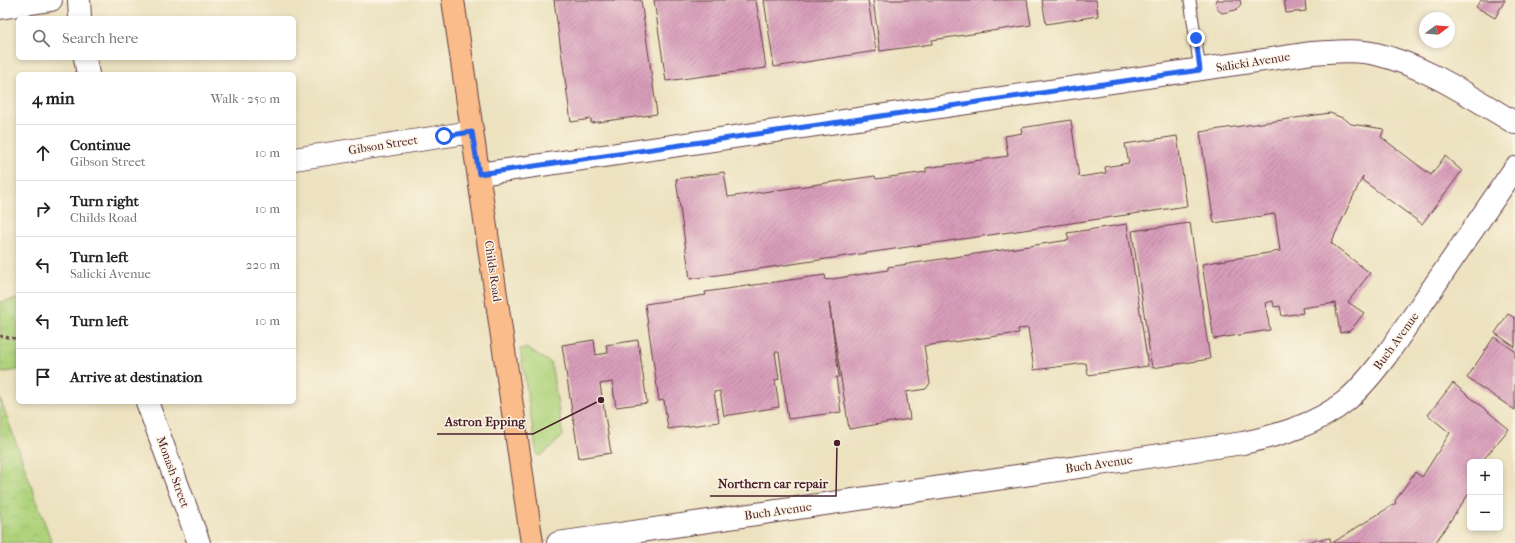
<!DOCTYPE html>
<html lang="en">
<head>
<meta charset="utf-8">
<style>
  body { margin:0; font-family:"IM FELL French Canon",serif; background:#f6f6f6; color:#222 }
  .controls { position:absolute; right:12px; bottom:12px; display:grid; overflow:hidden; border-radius:6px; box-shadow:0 2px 6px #0003 }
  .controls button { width:36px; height:36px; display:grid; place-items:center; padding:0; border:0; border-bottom:1px solid #e0e0e0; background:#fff; color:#222; font:20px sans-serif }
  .compass { position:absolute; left:1419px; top:12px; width:36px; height:36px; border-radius:50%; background:#fff; box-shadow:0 2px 6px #0003; rotate:74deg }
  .stop { position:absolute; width:12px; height:12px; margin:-9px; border:3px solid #2563eb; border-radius:50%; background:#fff }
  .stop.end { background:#2563eb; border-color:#fff; box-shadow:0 1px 4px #0008 }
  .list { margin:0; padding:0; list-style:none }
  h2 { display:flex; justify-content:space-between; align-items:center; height:52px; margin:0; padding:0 16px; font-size:17px }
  h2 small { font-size:13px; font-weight:400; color:#767676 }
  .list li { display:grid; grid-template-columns:26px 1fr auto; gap:12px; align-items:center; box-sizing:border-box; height:56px; padding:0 16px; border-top:1px solid #e0e0e0 }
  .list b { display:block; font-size:15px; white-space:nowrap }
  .list p { margin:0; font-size:13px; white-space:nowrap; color:#767676 }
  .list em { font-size:13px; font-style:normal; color:#767676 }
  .icon { flex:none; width:22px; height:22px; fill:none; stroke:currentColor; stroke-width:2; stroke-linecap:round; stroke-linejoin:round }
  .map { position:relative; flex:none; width:1515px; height:543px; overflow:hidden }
  .search { position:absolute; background:#fff; box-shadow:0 2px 6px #0003; left:16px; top:16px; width:280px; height:44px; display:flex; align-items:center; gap:10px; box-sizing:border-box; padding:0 14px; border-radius:6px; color:#767676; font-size:15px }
  .panel { position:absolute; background:#fff; box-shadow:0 2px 6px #0003; left:16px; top:72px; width:280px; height:332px; border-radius:6px }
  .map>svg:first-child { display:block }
</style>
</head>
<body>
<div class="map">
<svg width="1515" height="543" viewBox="0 0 1515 543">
  <defs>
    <pattern id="park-crowns" width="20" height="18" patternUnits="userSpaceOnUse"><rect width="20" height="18" fill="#aed37c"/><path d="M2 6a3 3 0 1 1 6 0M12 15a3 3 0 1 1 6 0" fill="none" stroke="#97b56b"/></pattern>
    <pattern id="building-hatch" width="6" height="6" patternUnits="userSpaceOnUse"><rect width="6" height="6" fill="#d89dba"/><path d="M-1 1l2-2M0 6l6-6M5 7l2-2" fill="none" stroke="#b17f97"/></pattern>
  </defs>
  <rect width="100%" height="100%" fill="#fcf5e5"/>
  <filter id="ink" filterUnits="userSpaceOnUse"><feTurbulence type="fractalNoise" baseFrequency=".025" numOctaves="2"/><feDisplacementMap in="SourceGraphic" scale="8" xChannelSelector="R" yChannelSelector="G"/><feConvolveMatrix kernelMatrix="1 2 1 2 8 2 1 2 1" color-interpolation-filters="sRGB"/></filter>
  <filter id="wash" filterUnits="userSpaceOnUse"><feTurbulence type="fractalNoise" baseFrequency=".012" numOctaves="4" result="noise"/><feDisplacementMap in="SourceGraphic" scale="16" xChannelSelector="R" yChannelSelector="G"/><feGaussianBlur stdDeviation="0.9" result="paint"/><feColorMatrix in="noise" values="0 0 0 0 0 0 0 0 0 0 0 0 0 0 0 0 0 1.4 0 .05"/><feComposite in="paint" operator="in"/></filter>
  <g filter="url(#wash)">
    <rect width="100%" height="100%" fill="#ece2c0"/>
    <path fill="#aed37c" stroke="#7c7954" d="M526 348 551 363 563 436 542 455H537L520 349Z"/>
    <path fill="url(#park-crowns)" stroke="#7c7954" d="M18 299V370L0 373V302Z
      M0 398 52 543H0Z"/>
    <g id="blocks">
      <path fill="url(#building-hatch)" d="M554 0H641L657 114 591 123V119L571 122Z
        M654 0H756L766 68 666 81Z
        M764 0H868L876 51 774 67Z
        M873 0H1027L1031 25 932 40V44L880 51Z
        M1042 0H1096L1098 16 1046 24Z
        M1216 0H1240L1241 4 1236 10 1222 13 1217 9Z
        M1284 0H1305L1306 11 1286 13Z
        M1481 0H1505L1495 18 1476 7Z
        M1330 113 1345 119 1351 124 1384 129 1381 137 1431 175 1445 156 1462 171 1422 224 1362 180 1363 176 1331 243 1370 273 1348 302 1364 313 1350 331 1340 333 1335 303 1302 308 1303 313 1282 316 1280 306 1274 307 1273 301 1265 303 1270 330 1214 339 1202 264 1280 251 1275 214 1214 223 1200 132Z
        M1071 120 1079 177 1106 173 1105 167 1129 163 1125 144 1177 136 1187 206 690 279 676 179 724 172 728 197 875 176 876 179 926 172V168L1008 156 1005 136 1022 133 1021 128Z
        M1190 223 1210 359 1152 368 1132 231Z
        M1127 224 1148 366 1088 375 1086 363 1034 370 1028 328 1018 329 1019 333 924 346 930 383 926 389 906 392 910 419 849 429 829 302 839 377H836L841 412 788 419 779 352H775L779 379 775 380 779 407 724 416 720 391 714 392 719 422 668 429 664 400 659 401 645 304 706 295 705 292 825 275 826 280 888 270V267L1069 240 1067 233Z
        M1508 314 1515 318V347L1495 333Z
        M1494 337 1515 351V410L1467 378Z
        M594 340 596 355 608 353 606 345 638 340 647 403 616 407 612 382 600 384 611 453 579 458 562 345Z
        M1453 383 1509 429 1483 460 1485 462H1470V492L1435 543H1332L1396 503 1395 501 1415 472 1422 477 1450 433 1428 415Z
        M1330 538 1331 543H1303V542Z"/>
    </g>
  </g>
  <g filter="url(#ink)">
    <use href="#blocks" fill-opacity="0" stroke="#623c41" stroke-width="1"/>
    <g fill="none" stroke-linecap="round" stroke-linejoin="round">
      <defs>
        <path id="lane" d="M1190 0 1200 70"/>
        <path id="street" d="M79 0 80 18
          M0 8 51 0
          M85 58 88 74
          M294 159 472 132
          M479 174 1312 53C1332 52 1355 49 1376 54 1426 66 1471 97 1515 123
          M147 402 199 543
          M558 543 1243 443C1280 435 1318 424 1347 400 1362 387 1374 372 1386 356L1515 168"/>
        <path id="primary" d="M453 0 532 543"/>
      </defs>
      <use href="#lane" stroke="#623c41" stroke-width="13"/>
      <use href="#street" stroke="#623c41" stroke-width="24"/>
      <use href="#primary" stroke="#623c41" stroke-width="24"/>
      <path stroke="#623c41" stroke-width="2.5" stroke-dasharray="3 3" stroke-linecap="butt" d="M0 336 18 339"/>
      <use href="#lane" stroke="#fff" stroke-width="11"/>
      <use href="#street" stroke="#fff" stroke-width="22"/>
      <use href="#primary" stroke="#f9bc8a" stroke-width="22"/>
    </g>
  </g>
  <g fill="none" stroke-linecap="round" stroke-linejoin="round" filter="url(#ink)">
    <path stroke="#2563eb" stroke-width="5" d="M444 136 472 132 479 174 1200 70 1196 38"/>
  </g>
  <g text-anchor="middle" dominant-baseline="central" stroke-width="3" stroke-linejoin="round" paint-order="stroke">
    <g font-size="12" fill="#4a1f2b" stroke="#fcf5e5">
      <text transform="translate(1253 62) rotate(-9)">Salicki Avenue</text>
      <text transform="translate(383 145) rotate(-9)">Gibson Street</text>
      <text transform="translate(493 271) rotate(82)">Childs Road</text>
      <text transform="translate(1396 341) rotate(-54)">Buch Avenue</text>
      <text transform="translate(1099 464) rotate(-8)">Buch Avenue</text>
      <text transform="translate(173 472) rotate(70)">Monash Street</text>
      <text transform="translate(778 511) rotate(-8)">Buch Avenue</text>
    </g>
  </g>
  <path fill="none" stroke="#4a1f2b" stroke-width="1.5" d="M601 400L533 434H437M837 443L836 496H710"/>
  <g fill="#4a1f2b" stroke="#fcf5e5" stroke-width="1.5">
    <circle cx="601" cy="400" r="4"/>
    <circle cx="837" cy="443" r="4"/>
  </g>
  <g font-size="13" text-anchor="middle" font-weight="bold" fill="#4a1f2b" stroke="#fcf5e5" stroke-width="3" stroke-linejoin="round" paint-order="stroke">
    <text x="485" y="426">Astron Epping</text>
    <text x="773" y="488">Northern car repair</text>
  </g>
</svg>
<div class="controls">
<button>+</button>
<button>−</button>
</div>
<svg class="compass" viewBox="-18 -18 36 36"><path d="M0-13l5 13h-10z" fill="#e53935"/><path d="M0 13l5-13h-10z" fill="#767676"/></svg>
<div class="stop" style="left:444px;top:136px"></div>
<div class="stop end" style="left:1196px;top:38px"></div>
<div class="search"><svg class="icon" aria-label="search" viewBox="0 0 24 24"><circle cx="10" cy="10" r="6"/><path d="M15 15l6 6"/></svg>Search here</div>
<section class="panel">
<h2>4 min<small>Walk · 250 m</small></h2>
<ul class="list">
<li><svg class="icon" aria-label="ahead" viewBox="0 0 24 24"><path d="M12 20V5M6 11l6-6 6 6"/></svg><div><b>Continue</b><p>Gibson Street</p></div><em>10 m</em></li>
<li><svg class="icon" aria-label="right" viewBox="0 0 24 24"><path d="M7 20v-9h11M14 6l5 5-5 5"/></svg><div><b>Turn right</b><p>Childs Road</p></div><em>10 m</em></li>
<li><svg class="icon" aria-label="left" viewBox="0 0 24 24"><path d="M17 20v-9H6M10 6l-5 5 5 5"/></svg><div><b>Turn left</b><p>Salicki Avenue</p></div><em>220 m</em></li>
<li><svg class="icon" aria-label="left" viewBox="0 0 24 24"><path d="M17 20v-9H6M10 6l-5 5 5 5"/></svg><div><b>Turn left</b></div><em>10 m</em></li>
<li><svg class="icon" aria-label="arrive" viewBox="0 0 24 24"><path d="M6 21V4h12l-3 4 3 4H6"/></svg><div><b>Arrive at destination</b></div></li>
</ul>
</section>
</div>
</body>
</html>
